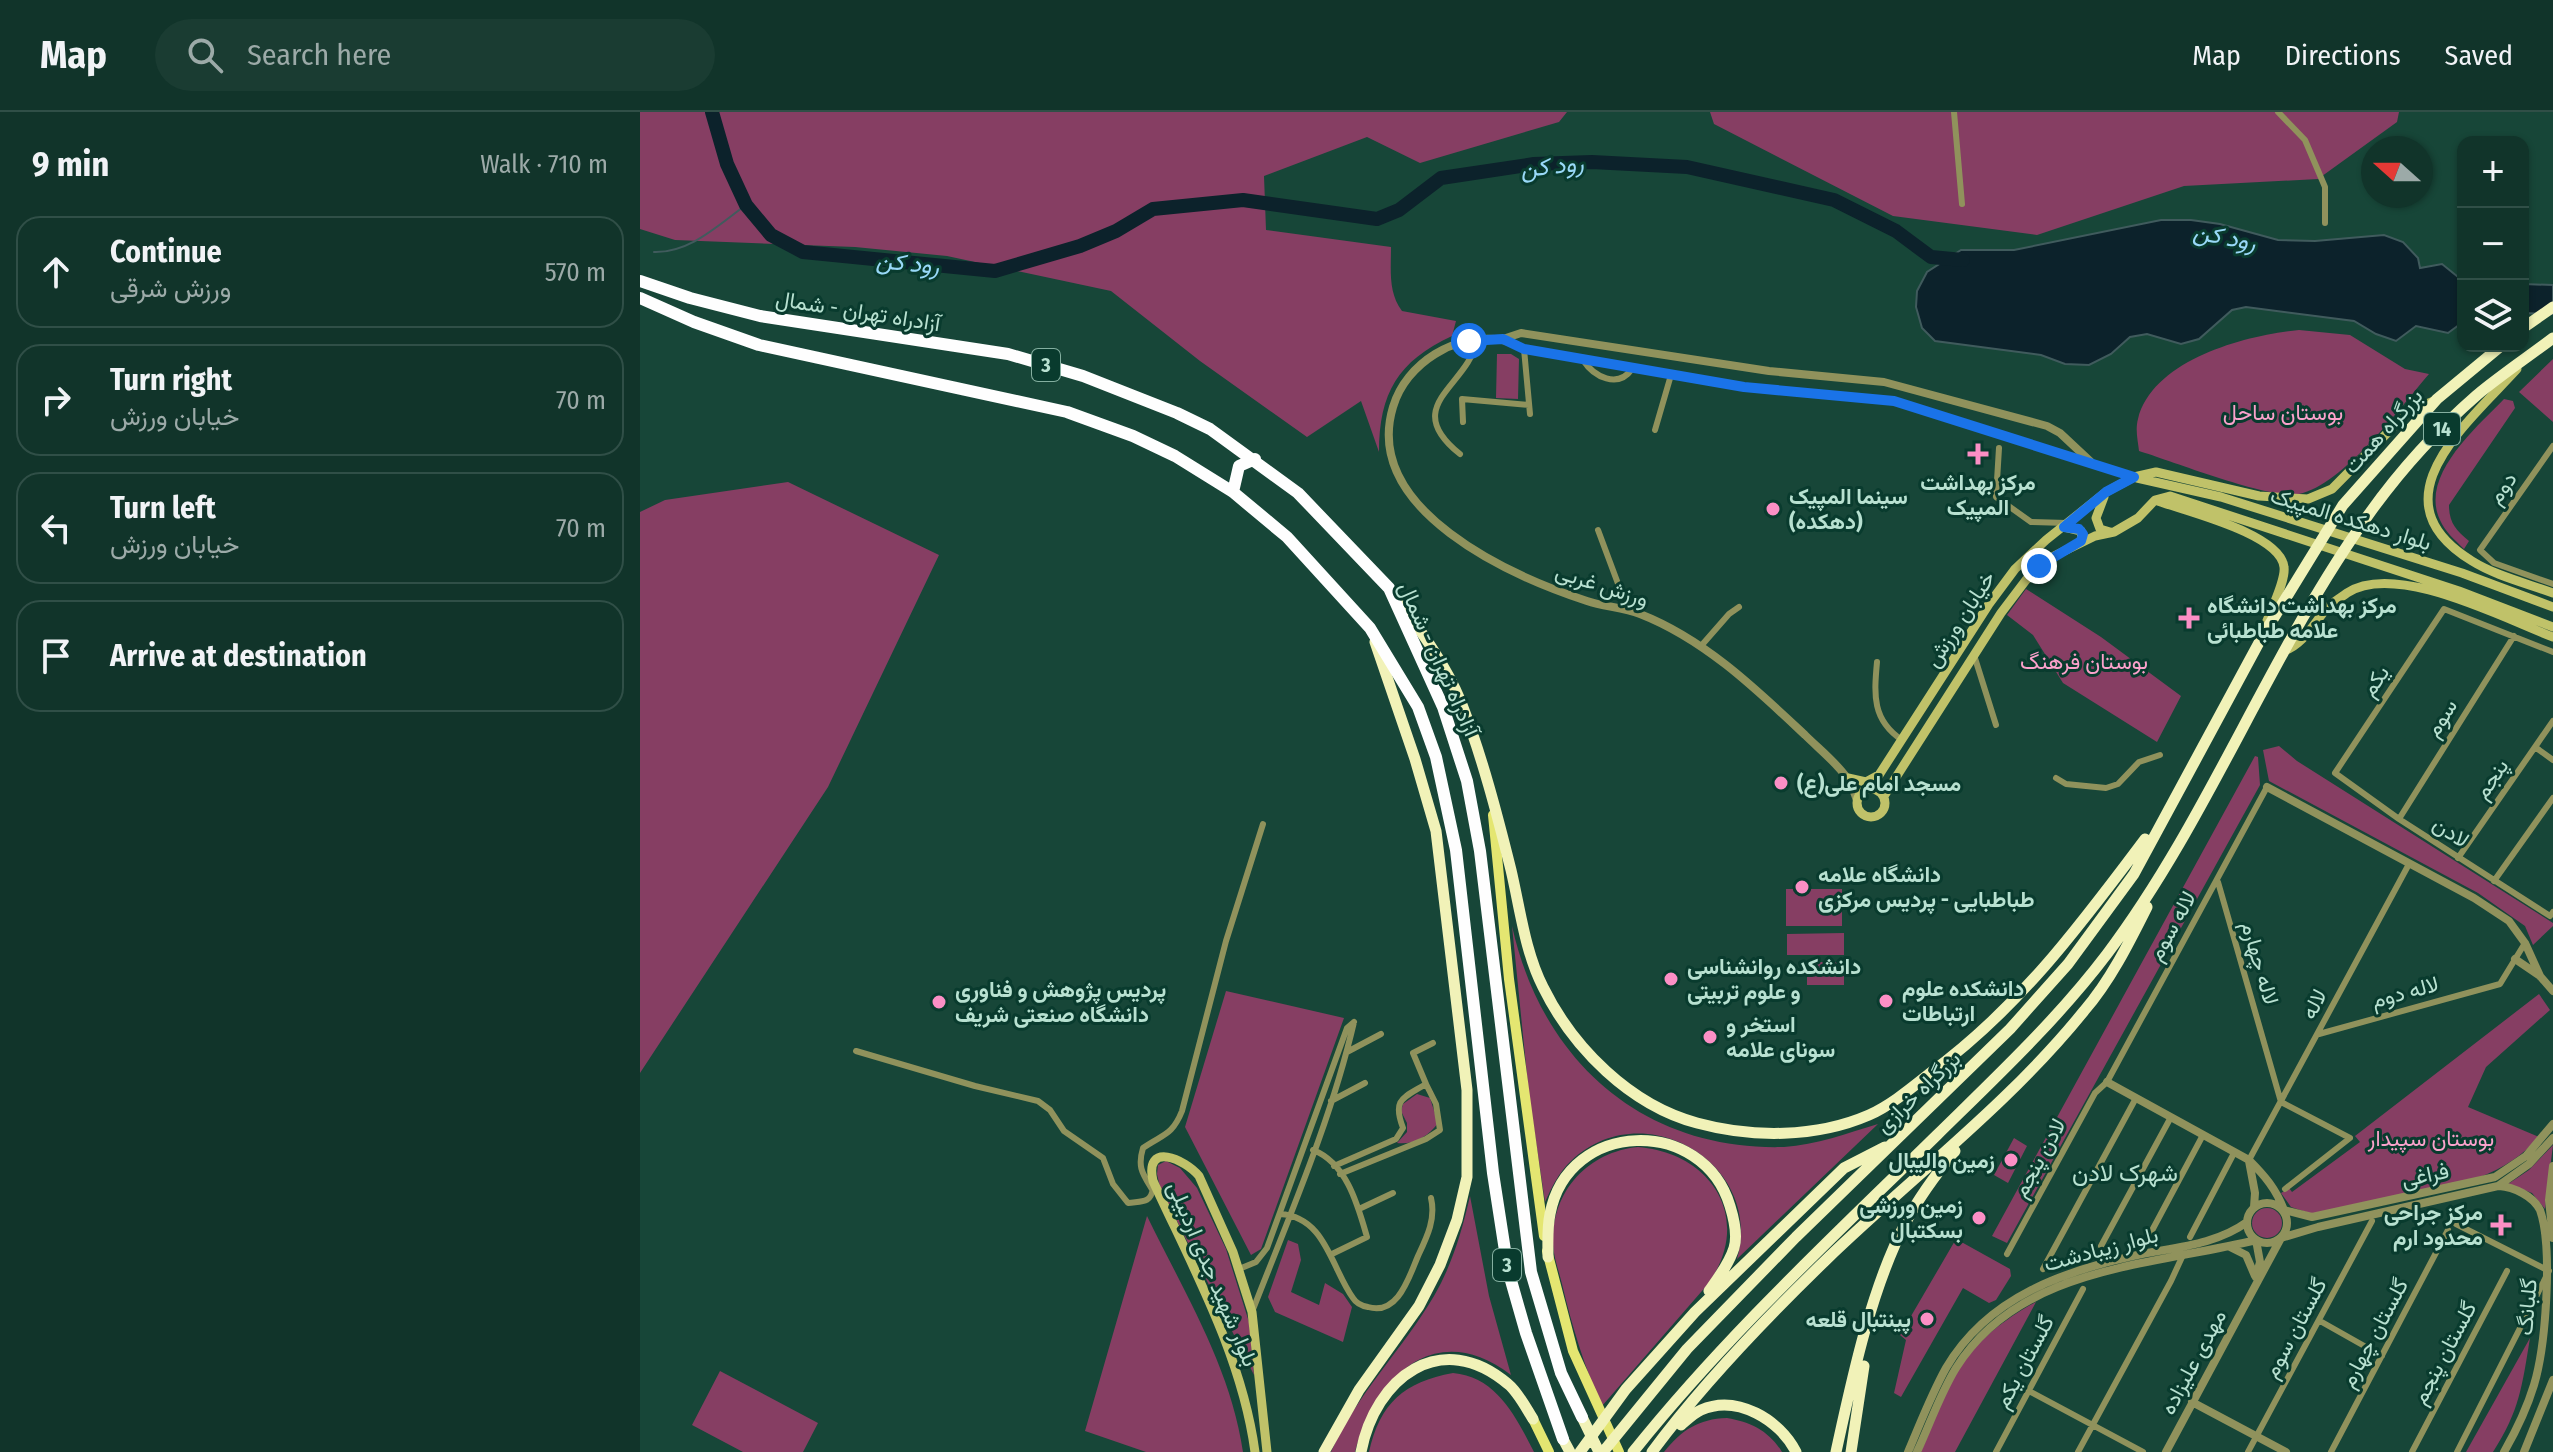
<!DOCTYPE html>
<html lang="en">
<head>
<meta charset="utf-8">
<style>
  body { margin:0; font-family:"Fira Sans Condensed",Vazirmatn,sans-serif; background:#1a3c32; color:#f1f3f6 }
  .controls { position:absolute; right:24px; top:24px; display:grid; overflow:hidden; border-radius:16px; box-shadow:0 2px 6px #0004 }
  .controls button { width:72px; height:72px; display:grid; place-items:center; padding:0; border:0; border-bottom:2px solid #304f47; background:#11342a; color:#f1f3f6; font:40px sans-serif }
  .compass { position:absolute; left:1721px; top:24px; width:72px; height:72px; border-radius:50%; background:#11342a; box-shadow:0 2px 6px #0004; rotate:291deg }
  .stop { position:absolute; width:24px; height:24px; margin:-18px; border:6px solid #1a73e8; border-radius:50%; background:#fff }
  .stop.end { background:#1a73e8; border-color:#fff; box-shadow:0 2px 8px #0008 }
  .list { margin:0; padding:0; list-style:none }
  h2 { display:flex; justify-content:space-between; align-items:center; height:104px; margin:0; padding:0 32px; font-size:34px }
  h2 small { font-size:26px; font-weight:400; color:#9caaa8 }
  .list li { display:grid; grid-template-columns:52px 1fr auto; gap:24px; align-items:center; box-sizing:border-box; height:112px; margin:0 16px 16px; padding:0 16px; border:2px solid #304f47; border-radius:24px }
  .list b { display:block; font-size:30px; white-space:nowrap }
  .list p { margin:0; font-size:26px; white-space:nowrap; color:#9caaa8 }
  .list em { font-size:26px; font-style:normal; color:#9caaa8 }
  .icon { flex:none; width:44px; height:44px; fill:none; stroke:currentColor; stroke-width:2; stroke-linecap:round; stroke-linejoin:round }
  .map { position:relative; flex:none; width:1913px; height:1340px; overflow:hidden }
  header { display:flex; align-items:center; gap:48px; box-sizing:border-box; height:112px; padding:0 40px; background:#11342a; border-bottom:2px solid #304f47 }
  header strong { font-size:38px }
  nav { display:flex; gap:44px; margin-inline-start:auto; font-size:28px }
  .search { width:560px; height:72px; background:#1a3c32; display:flex; align-items:center; gap:20px; box-sizing:border-box; padding:0 28px; border-radius:44px; color:#9caaa8; font-size:30px }
  main { display:flex }
  aside { flex:1; background:#11342a }
  .map>svg:first-child { display:block }
</style>
</head>
<body>
<header>
<strong>Map</strong>
<div class="search"><svg class="icon" aria-label="search" viewBox="0 0 24 24"><circle cx="10" cy="10" r="6"/><path d="M15 15l6 6"/></svg>Search here</div>
<nav><a>Map</a><a>Directions</a><a>Saved</a></nav>
</header>
<main>
<aside>
<h2>9 min<small>Walk · 710 m</small></h2>
<ul class="list">
<li><svg class="icon" aria-label="ahead" viewBox="0 0 24 24"><path d="M12 20V5M6 11l6-6 6 6"/></svg><div><b>Continue</b><p>ورزش شرقی</p></div><em>570 m</em></li>
<li><svg class="icon" aria-label="right" viewBox="0 0 24 24"><path d="M7 20v-9h11M14 6l5 5-5 5"/></svg><div><b>Turn right</b><p>خیابان ورزش</p></div><em>70 m</em></li>
<li><svg class="icon" aria-label="left" viewBox="0 0 24 24"><path d="M17 20v-9H6M10 6l-5 5 5 5"/></svg><div><b>Turn left</b><p>خیابان ورزش</p></div><em>70 m</em></li>
<li><svg class="icon" aria-label="arrive" viewBox="0 0 24 24"><path d="M6 21V4h12l-3 4 3 4H6"/></svg><div><b>Arrive at destination</b></div></li>
</ul>
</aside>
<div class="map">
<svg width="1913" height="1340" viewBox="0 0 1913 1340">
  <rect width="100%" height="100%" fill="#174638"/>
  <path fill="#863e63" d="M0 0H927L919 10 780 51 727 25 624 64 626 118 751 135C751 158 748 180 762 199L816 209 812 224C758 249 739 281 739 340L721 289 667 325 560 249 471 179 307 144 215 135 35 128 0 117Z
    M1070 0H1759L1757 10 1678 67 1544 74 1397 123 1253 104 1074 12Z
    M1659 218 1710 223 1765 257 1789 262C1760 296 1703 373 1659 382 1630 388 1532 349 1499 339 1498 329 1495 318 1498 307 1513 247 1607 223 1659 218Z
    M857 242H871L879 247 878 287 856 286Z
    M1913 247V310L1879 280Z
    M1864 287 1873 289 1875 296 1809 393C1809 411 1816 418 1829 429L1824 437C1815 428 1805 420 1800 408 1779 364 1837 315 1864 287Z
    M148 370 299 443 188 675 0 961V400L25 388Z
    M1386 477 1461 525 1541 584 1517 630 1423 571 1393 523 1367 503Z
    M1639 634 1657 649 1913 811V814L1893 833 1885 814 1838 781 1629 669 1623 638Z
    M1615 644 1618 645 1620 673 1367 1131 1352 1124Z
    M1146 777H1202V814H1146Z
    M872 814C902 949 1003 1039 1144 1035 1176 1033 1208 1021 1238 1012L1097 1147C1125 1051 1002 980 931 1049 919 1060 912 1075 905 1090L889 983Z
    M1204 821V843H1147V822Z
    M1167 850H1204V873H1167Z
    M586 879 704 906 621 1137 611 1143 545 1015Z
    M1899 882 1910 898 1846 955 1828 995 1899 1025C1882 1044 1863 1056 1840 1065L1672 1102 1651 1095 1641 1081 1649 1076 1652 1080 1720 1030 1715 1024Z
    M777 982 790 986 798 1011C788 1025 773 1033 757 1031L767 1020V1011L761 999 763 992Z
    M1374 1026 1387 1034 1368 1071 1354 1063Z
    M1913 1033 1905 1097 1892 1081 1868 1072 1889 1058Z
    M998 1035C1072 1041 1114 1107 1068 1172L962 1294C944 1254 932 1214 922 1172 919 1159 913 1144 913 1130 912 1079 948 1040 998 1035Z
    M526 1049 540 1056 557 1076 586 1137 609 1210 614 1263 520 1075 517 1062 518 1053Z
    M830 1084 849 1184 871 1263C795 1205 736 1265 715 1340H691C716 1283 763 1237 794 1184 812 1153 822 1119 830 1084Z
    M1612 1111a15 15 0 1 1 30 0a15 15 0 1 1-30 0Z
    M507 1104C544 1180 591 1256 603 1340H506L445 1319Z
    M1316 1127 1370 1157 1371 1164 1356 1188 1349 1191 1323 1176 1261 1285 1254 1281 1266 1228 1260 1223Z
    M648 1128 658 1132 661 1148 651 1180 679 1193 685 1171 703 1182 712 1195 703 1230 635 1200 628 1185Z
    M1396 1190 1315 1340H1281C1292 1314 1301 1283 1316 1259 1335 1230 1366 1206 1396 1190Z
    M1890 1226C1882 1274 1880 1298 1853 1340H1826Z
    M80 1259 178 1311 163 1340H103L52 1313Z
    M813 1261C857 1265 876 1305 894 1340H729C740 1291 764 1270 813 1261Z
    M1087 1306C1111 1310 1129 1319 1142 1340H1024C1042 1318 1058 1307 1087 1306Z"/>
  <path fill="#0c222b" stroke="#405b5d" stroke-width="2" d="M1521 108H1551L1580 112 1638 128 1675 129 1744 123 1763 130 1778 146 1780 156 1802 152 1823 169V210L1808 221 1776 214 1756 229 1736 222 1714 209 1606 195 1592 198 1559 227 1541 232 1507 222 1490 225 1471 242 1449 253 1425 252 1401 243 1295 229 1282 216 1276 195 1277 179 1287 160 1321 138H1374Z
    M1883 172 1913 173V202L1883 201Z"/>
  <g fill="none" stroke-linecap="round" stroke-linejoin="round">
    <path stroke="#405b5d" stroke-width="2" d="M14 140C50 141 78 113 106 93"/>
    <path stroke="#0c222b" stroke-width="14" d="M72 0 87 52 106 93 131 123 163 140 355 159 440 134 476 119 513 97 603 88 737 107 759 98 801 66 894 52 952 50 1047 55 1194 88 1256 119 1291 145 1323 148"/>
    <path stroke="#90925c" stroke-width="6" d="M1314 0 1322 92
      M1638 0 1665 28 1685 75V111
      M884 237 890 302
      M943 248C954 265 978 277 992 257
      M823 310 822 287 889 293
      M1015 318 1031 263
      M1913 334 1840 438 1854 451 1913 472
      M1359 336 1356 385 1391 410 1427 411
      M820 342C759 293 828 275 837 228
      M958 418 980 477 999 502
      M1061 534 1089 502 1099 495
      M1913 540 1804 497 1695 661 1759 707 1910 804 1913 800
      M1334 543 1356 613
      M1237 550C1234 583 1232 608 1262 628
      M1895 635 1913 648
      M1416 666 1426 672 1466 676 1478 672 1499 650 1520 643
      M1759 707 1874 524
      M1818 746 1913 609
      M1854 769 1913 686
      M1578 770 1641 990
      M1679 922 1860 872 1885 831
      M216 939 335 974 398 989 410 998 424 1019 463 1046 473 1072 488 1091C501 1089 511 1092 513 1076
      M707 940 741 922
      M786 972 773 941 793 931
      M691 989 725 971
      M1641 990 1710 1026 1645 1077
      M673 1038C707 1051 718 1094 727 1125L692 1142
      M1609 1048 1769 752
      M694 1054 756 1027 763 1016C752 987 763 986 786 972L796 992 800 1018 786 1027 700 1062
      M513 1079C503 1062 497 1056 503 1036 523 1022 532 1024 542 999L586 829 623 712
      M719 1097 753 1081
      M640 1102C686 1105 691 1156 713 1186 716 1191 722 1194 728 1195 758 1204 769 1165 778 1144 787 1125 796 1107 791 1086
      M1816 1112 1909 1159 1817 1340
      M1550 1125 1594 1041
      M1508 1126 1563 1023
      M1461 1134 1531 1005
      M1367 1142 1455 981 1467 970 1627 675
      M599 1157 616 1150 627 1136 707 916 714 910
      M1403 1157 1496 986
      M612 1200C649 1105 691 1009 714 910
      M1680 1209 1742 1244
      M1389 1279 1503 1340
      M1356 1340 1443 1177
      M1438 1340 1531 1169 1543 1143
      M1608 1340 1732 1109
      M1691 1340 1808 1118
      M1772 1340 1867 1159"/>
    <path stroke="#90925c" stroke-width="8" d="M863 227 881 221 1129 259 1244 270 1407 314 1420 321 1451 350
      M1627 675 1834 786 1869 809 1885 831 1900 864
      M1217 688C1214 681 1212 672 1207 666 1196 650 1178 636 1165 623 1115 576 1064 527 1000 502 983 495 964 495 947 489 871 464 722 398 753 295 766 251 816 220 862 228 869 229 877 234 884 237L1104 275 1254 289 1494 365
      M1875 847 1900 864 1913 879
      M1467 970 1609 1048C1625 1064 1636 1077 1644 1098L1672 1105 1855 1065 1886 1044 1913 1012
      M1609 1049 1615 1081 1614 1095
      M1913 1054 1909 1088 1913 1126
      M1859 1074C1874 1075 1893 1084 1900 1098 1913 1135 1906 1233 1894 1273 1887 1296 1876 1319 1864 1340
      M1607 1111a20 20 0 1 1 40 0a20 20 0 1 1-40 0Z
      M1590 1135 1606 1143 1615 1164
      M1552 1290 1646 1340
      M1268 1340C1280 1312 1291 1283 1306 1256 1348 1184 1426 1158 1502 1142 1538 1135 1577 1132 1607 1110
      M1277 1340C1290 1312 1300 1282 1316 1256 1380 1154 1511 1154 1616 1128L1620 1150 1616 1165
      M1526 1340 1641 1126 1678 1115 1858 1074 1889 1052 1913 1026
      M1884 1340 1913 1268"/>
    <path stroke="#c0c269" stroke-width="9" d="M1877 257C1827 312 1732 388 1832 449 1856 464 1886 471 1913 481
      M1497 366 1581 385 1822 461 1913 495
      M1464 385 1456 406 1460 417 1470 420
      M1515 388C1544 399 1640 421 1644 455 1646 469 1630 499 1625 514
      M1424 415 1441 419 1442 426 1439 431
      M1644 539C1664 532 1674 511 1687 496 1693 490 1700 486 1707 481 1755 449 1863 506 1913 525
      M1208 666 1226 670 1237 664
      M1217 691a14 14 0 1 1 28 0a14 14 0 1 1-28 0Z
      M1230 677 1349 492 1375 457 1406 428 1466 380 1494 365 1516 360 1619 384 1668 387 1692 377 1769 299 1794 289
      M1244 684 1361 501 1386 468 1414 444 1455 424 1474 420 1498 406 1515 388 1530 384 1819 479 1913 515
      M615 1340C602 1244 553 1156 513 1069 504 1029 545 1047 559 1064L593 1140 612 1200 627 1340"/>
    <path stroke="#e4e671" stroke-width="10" d="M853 703 869 867 904 1124
      M907 1139 933 1239 979 1340
      M893 1307 909 1340"/>
    <path stroke="#f1f2b8" stroke-width="11" d="M1883 216 1913 195
      M757 487C781 519 806 553 821 590 842 644 857 702 871 758 880 796 885 840 903 875 933 936 990 993 1057 1011 1112 1026 1176 1026 1229 1003 1251 993 1270 977 1289 962 1379 896 1439 815 1505 727
      M908 1145C908 1131 907 1116 910 1102 928 1007 1063 1004 1090 1094 1094 1107 1098 1123 1094 1136 1089 1152 1078 1166 1069 1179
      M942 1305 959 1340
      M1041 1313C1047 1308 1054 1301 1061 1298 1097 1282 1140 1308 1156 1340
      M923 1327 930 1340
      M684 1340 719 1278 779 1194 800 1153 817 1108 827 1065V978L796 719 775 647 735 530
      M721 1340C735 1266 801 1215 868 1272 878 1280 886 1296 893 1307
      M940 1340 986 1277 1055 1200 1204 1056 1245 1035
      M963 1340 1047 1237 1156 1125 1370 917 1428 852 1494 762 1622 525 1703 393 1797 287 1861 234
      M993 1340C1085 1225 1192 1126 1297 1023 1356 965 1417 908 1467 842 1570 705 1629 541 1729 402 1759 360 1798 317 1837 283 1861 263 1888 245 1913 226
      M1012 1340C1063 1271 1125 1207 1187 1147 1272 1065 1369 992 1444 899 1470 869 1489 831 1507 795
      M1196 1340C1212 1267 1231 1176 1266 1110 1279 1085 1297 1061 1315 1039
      M1211 1340 1224 1254"/>
    <path stroke="#fefefe" stroke-width="12" d="M0 169 50 186 120 204 368 242 443 264 537 301 570 317 658 381 749 476 803 595 827 669 840 739 891 1160 921 1261 942 1305
      M0 186 54 210 119 233 427 300 493 324 535 344 593 380 647 425 730 516 778 595 796 645 816 738 853 1061 868 1158 886 1221 923 1327
      M593 380 599 354 615 347"/>
  </g>
  <g fill="none" stroke-linecap="round" stroke-linejoin="round">
    <path stroke="#1a73e8" stroke-width="10" d="M829 229 863 227 884 237 1104 275 1254 289 1494 365 1466 380 1424 415 1439 417 1443 422 1441 429 1399 454"/>
  </g>
  <g fill="#fb8fc5" stroke="#093b2e" stroke-width="3">
    <path d="M1334 330h8v8h8v8h-8v8h-8v-8h-8v-8h8z"/>
    <circle cx="1133" cy="397" r="8"/>
    <path d="M1545 494h8v8h8v8h-8v8h-8v-8h-8v-8h8z"/>
    <circle cx="1141" cy="671" r="8"/>
    <circle cx="1162" cy="775" r="8"/>
    <circle cx="1031" cy="867" r="8"/>
    <circle cx="1246" cy="889" r="8"/>
    <circle cx="299" cy="890" r="8"/>
    <circle cx="1070" cy="925" r="8"/>
    <circle cx="1371" cy="1048" r="8"/>
    <circle cx="1339" cy="1106" r="8"/>
    <path d="M1857 1101h8v8h8v8h-8v8h-8v-8h-8v-8h8z"/>
    <circle cx="1287" cy="1207" r="8"/>
  </g>
  <g text-anchor="middle" dominant-baseline="central" stroke-width="6" stroke-linejoin="round" paint-order="stroke">
    <g fill="#093b2e" stroke="#84afa0" stroke-width="2">
      <rect x="392" y="237" width="28" height="32" rx="6"/>
      <rect x="1784" y="301" width="36" height="32" rx="6"/>
      <rect x="853" y="1137" width="28" height="32" rx="6"/>
    </g>
    <g font-size="20" font-weight="bold" fill="#b8e1d1">
      <text x="406" y="253">3</text>
      <text x="1802" y="317">14</text>
      <text x="867" y="1153">3</text>
    </g>
    <g font-size="22" fill="#b8e1d1" stroke="#093b2e">
      <text transform="translate(218 199) rotate(9)">آزادراه تهران - شمال</text>
      <text transform="translate(1743 319) rotate(-48)">بزرگراه همت</text>
      <text transform="translate(1862 376) rotate(-55)">دوم</text>
      <text transform="translate(1711 407) rotate(17)">بلوار دهکده المپیک</text>
      <text transform="translate(962 473) rotate(18)">ورزش غربی</text>
      <text transform="translate(1320 507) rotate(-57)">خیابان ورزش</text>
      <text transform="translate(799 547) rotate(66)">آزادراه تهران - شمال</text>
      <text transform="translate(1735 569) rotate(-56)">یکم</text>
      <text transform="translate(1801 606) rotate(-58)">سوم</text>
      <text transform="translate(1851 667) rotate(-56)">پنجم</text>
      <text transform="translate(1811 720) rotate(34)">لادن</text>
      <text transform="translate(1532 814) rotate(-61)">لاله سوم</text>
      <text transform="translate(1620 851) rotate(74)">لاله چهارم</text>
      <text transform="translate(1765 880) rotate(-15)">لاله دوم</text>
      <text transform="translate(1674 892) rotate(-62)">لاله</text>
      <text transform="translate(1278 980) rotate(-44)">بزرگراه خرازی</text>
      <text transform="translate(1399 1046) rotate(-61)">لادن پنجم</text>
      <text transform="translate(1785 1063) rotate(-12)">فراغی</text>
      <text transform="translate(1461 1137) rotate(-15)">بلوار زیبادشت</text>
      <text transform="translate(573 1162) rotate(67)">بلوار شهید جدی اردبیلی</text>
      <text transform="translate(1887 1195) rotate(-85)">گلبانگ</text>
      <text transform="translate(1655 1216) rotate(-62)">گلستان سوم</text>
      <text transform="translate(1734 1221) rotate(-62)">گلستان چهارم</text>
      <text transform="translate(1804 1241) rotate(-62)">گلستان پنجم</text>
      <text transform="translate(1384 1250) rotate(-62)">گلستان یکم</text>
      <text transform="translate(1553 1250) rotate(-62)">مهدی علیزاده</text>
    </g>
    <g font-size="22" fill="#fba2cc" stroke="#093b2e">
      <text x="1643" y="300">بوستان ساحل</text>
      <text x="1444" y="549">بوستان فرهنگ</text>
      <text x="1791" y="1026">بوستان سپیدار</text>
    </g>
    <g font-size="22" font-weight="bold" fill="#b8e1d1" stroke="#093b2e" text-anchor="start">
      <text x="1338" y="370" text-anchor="middle">مرکز بهداشت<tspan x="1338" dy="25">المپیک</tspan></text>
      <text x="1149" y="384">سینما المپیک<tspan x="1149" dy="25">(دهکده)</tspan></text>
      <text x="1567" y="493">مرکز بهداشت دانشگاه<tspan x="1567" dy="25">علامه طباطبائی</tspan></text>
      <text x="1157" y="671">مسجد امام علی(ع)</text>
      <text x="1178" y="762">دانشگاه علامه<tspan x="1178" dy="25">طباطبایی - پردیس مرکزی</tspan></text>
      <text x="1047" y="854">دانشکده روانشناسی<tspan x="1047" dy="25">و علوم تربیتی</tspan></text>
      <text x="1262" y="876">دانشکده علوم<tspan x="1262" dy="25">ارتباطات</tspan></text>
      <text x="315" y="877">پردیس پژوهش و فناوری<tspan x="315" dy="25">دانشگاه صنعتی شریف</tspan></text>
      <text x="1086" y="912">استخر و<tspan x="1086" dy="25">سونای علامه</tspan></text>
      <text x="1355" y="1048" text-anchor="end">زمین والیبال</text>
      <text x="1323" y="1093" text-anchor="end">زمین ورزشی<tspan x="1323" dy="25">بسکتبال</tspan></text>
      <text x="1843" y="1100" text-anchor="end">مرکز جراحی<tspan x="1843" dy="25">محدود ارم</tspan></text>
      <text x="1271" y="1207" text-anchor="end">پینتبال قلعه</text>
    </g>
    <g font-size="24" font-style="italic" fill="#99d9f8" stroke="#093b2e">
      <text transform="translate(912 54) rotate(-6)">رود کن</text>
      <text transform="translate(1585 125) rotate(11)">رود کن</text>
      <text transform="translate(268 151) rotate(6)">رود کن</text>
    </g>
    <g font-size="24" fill="#b8e1d1" stroke="#093b2e">
      <text x="1485" y="1061">شهرک لادن</text>
    </g>
  </g>
</svg>
<div class="controls">
<button>+</button>
<button>−</button>
<button><svg class="icon" aria-label="layers" viewBox="0 0 24 24"><path d="M12 4l9 5-9 5-9-5zM3 14l9 5 9-5"/></svg></button>
</div>
<svg class="compass" viewBox="-18 -18 36 36"><path d="M0-13l5 13h-10z" fill="#e53935"/><path d="M0 13l5-13h-10z" fill="#9caaa8"/></svg>
<div class="stop" style="left:829px;top:229px"></div>
<div class="stop end" style="left:1399px;top:454px"></div>
</div>
</main>
</body>
</html>
